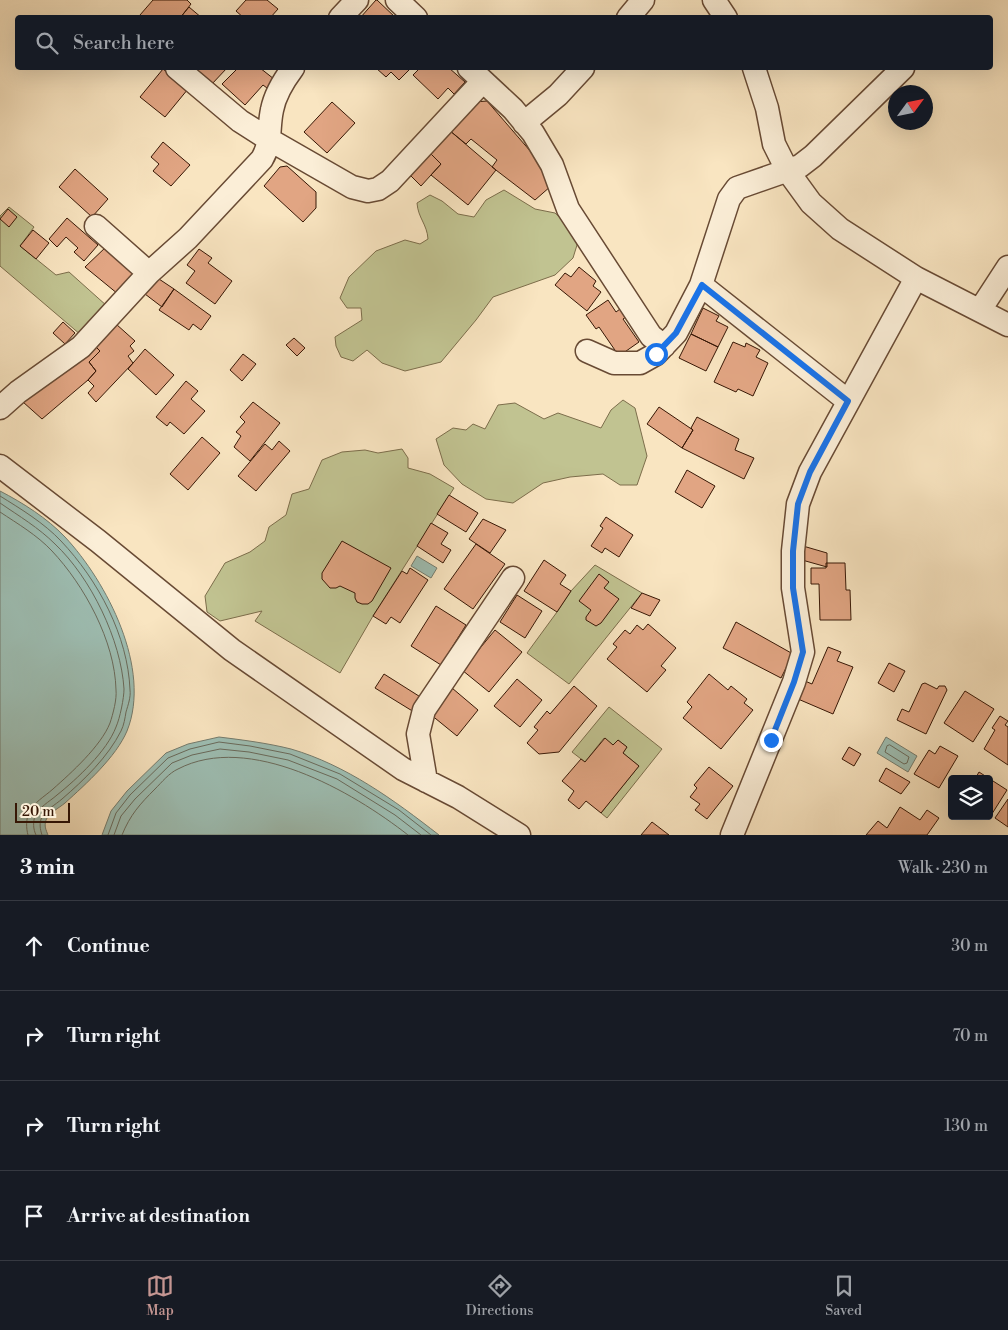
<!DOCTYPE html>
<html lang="en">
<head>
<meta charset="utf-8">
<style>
  body { margin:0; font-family:"Libre Bodoni",serif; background:#20242c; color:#f1f3f6 }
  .controls { position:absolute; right:15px; bottom:15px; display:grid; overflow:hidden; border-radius:5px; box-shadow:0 5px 20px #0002 }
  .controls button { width:45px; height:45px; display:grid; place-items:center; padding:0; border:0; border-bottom:1px solid #363941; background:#171b24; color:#f1f3f6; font:25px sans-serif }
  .compass { position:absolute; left:888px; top:85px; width:45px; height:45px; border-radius:50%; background:#171b24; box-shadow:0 5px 20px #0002; rotate:57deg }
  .scale { position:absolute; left:15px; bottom:12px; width:55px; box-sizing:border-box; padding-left:5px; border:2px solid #371705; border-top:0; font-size:14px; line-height:18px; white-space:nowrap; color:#371705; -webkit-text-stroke:4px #fbeed7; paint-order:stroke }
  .stop { position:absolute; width:15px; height:15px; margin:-11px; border:4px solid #1a73e8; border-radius:50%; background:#fff }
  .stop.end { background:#1a73e8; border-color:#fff; box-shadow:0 1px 5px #0008 }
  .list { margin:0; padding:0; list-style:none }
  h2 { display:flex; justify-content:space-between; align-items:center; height:65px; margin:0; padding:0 20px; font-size:21px }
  h2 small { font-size:16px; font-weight:400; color:#9ea1a6 }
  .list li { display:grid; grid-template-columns:32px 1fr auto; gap:15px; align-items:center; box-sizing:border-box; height:90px; padding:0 20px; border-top:1px solid #363941 }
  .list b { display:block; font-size:19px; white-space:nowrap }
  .list em { font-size:16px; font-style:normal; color:#9ea1a6 }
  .icon { flex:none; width:28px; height:28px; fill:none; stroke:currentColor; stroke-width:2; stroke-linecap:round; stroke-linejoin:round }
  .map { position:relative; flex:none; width:1008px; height:835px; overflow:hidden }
  .search { position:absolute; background:#171b24; box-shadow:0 5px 20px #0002; left:15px; right:15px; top:15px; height:55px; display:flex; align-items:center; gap:12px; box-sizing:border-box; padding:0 18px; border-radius:5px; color:#9ea1a6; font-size:19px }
  .sheet { height:425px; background:#171b24 }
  nav { display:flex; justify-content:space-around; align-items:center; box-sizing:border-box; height:70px; border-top:1px solid #363941; background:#171b24; font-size:14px; color:#9ea1a6 }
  nav a { display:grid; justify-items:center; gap:2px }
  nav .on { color:#c59692 }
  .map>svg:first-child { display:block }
</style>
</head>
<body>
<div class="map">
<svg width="1008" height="835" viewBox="0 0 1008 835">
  <rect width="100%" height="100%" fill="#f9e5c1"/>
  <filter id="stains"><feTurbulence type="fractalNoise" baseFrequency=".004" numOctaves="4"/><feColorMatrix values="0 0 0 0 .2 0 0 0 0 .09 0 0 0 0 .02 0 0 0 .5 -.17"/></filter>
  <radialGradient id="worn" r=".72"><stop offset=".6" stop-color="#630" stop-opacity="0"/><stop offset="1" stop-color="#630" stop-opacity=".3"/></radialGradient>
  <path fill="#c1c391" stroke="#7c6d4b" d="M504 190 535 209 555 213 571 227 577 245 573 258 555 275 493 297 476 320 441 362 405 371 382 363 367 350 353 361 341 357 336 346 335 337 362 320 361 308H347L340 298 349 277 376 251 405 240 420 244 428 239C427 224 418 218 417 203L430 195 442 201 458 214 474 217 486 200Z
    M9 207 34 227 20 246 56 275 69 272 107 306 81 335 0 266V216Z
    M623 400 635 408 647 456 637 485H620L603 474 570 477 543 483 513 503 486 499 462 484 444 465 436 439 453 428 466 430 473 424 485 429 498 405 515 403 544 419 558 413 601 428 611 410Z
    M402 449 408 458V468L430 474 454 488 373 616 340 673 255 621 262 611 220 621 207 612 205 596 225 563 250 552 265 541 269 527 286 515 292 494 309 489 322 460 342 452 365 450 378 453Z
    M595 565 642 593 569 684 527 653 557 612 571 591Z
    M609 707 662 749 607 818 601 813 639 766 623 753 627 747 618 740 613 745 604 738 585 762 572 752Z"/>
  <path fill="#9ebfb4" stroke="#757c6e" d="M0 491C23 503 47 518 65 537 107 582 152 669 127 731 116 757 86 784 65 803 59 808 49 813 46 820 44 826 46 830 48 835H0Z
    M417 556 437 568 431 578 411 566Z
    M219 737C243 740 267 743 291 749 346 765 394 800 439 835H102L111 811 127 791 166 753 188 744Z
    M886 737 917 756 908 772 877 753Z"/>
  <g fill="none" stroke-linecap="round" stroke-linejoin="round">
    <path stroke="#6a6b5c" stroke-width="1" d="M0 496C21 509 44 523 61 541 98 580 128 636 130 690 131 697 128 705 126 712 125 718 124 725 121 731 108 757 84 780 62 799 55 805 47 809 42 817 39 823 40 829 42 835
      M0 503C19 516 39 528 55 544 91 578 121 640 124 689 124 698 120 718 116 727 107 751 77 779 57 795 49 802 39 807 35 816 33 822 33 829 36 835
      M0 512C18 524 37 535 52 551 84 585 115 641 116 690 117 699 113 714 110 723 101 746 71 773 53 789 44 797 34 802 29 813 26 819 26 828 28 835
      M890 745 909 757 907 763 904 764 885 752 887 746Z
      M108 835 116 813 130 795 168 758 190 749 219 742 250 746 290 754 340 774 399 810 431 835
      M114 835 121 816 135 799 172 763 192 755 220 749 249 752 288 760 337 779 395 815 421 835
      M122 835C130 815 140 804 155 789 162 782 169 773 178 769 249 732 352 791 408 835"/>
  </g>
  <path fill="#e1a583" stroke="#371705" d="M153 0H187L191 4 180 18H142L140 15Z
    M246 0H267L278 9 270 18H244L236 11Z
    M376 0H377L396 18H360Z
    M189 7 202 18H180Z
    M191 68H227L211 85Z
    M238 68H260L274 79 267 88 263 85 245 105 222 84Z
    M376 68H411L399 80 391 72 386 77Z
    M420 68H449L465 82 454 94 448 88 438 99 413 75Z
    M163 69 188 89 165 117 140 97Z
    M487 101 544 167 551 186 535 200 492 167 497 160 471 139 466 144 449 130 474 102Z
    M332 102 355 123 327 153 304 132Z
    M449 130 496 170 468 205 431 175 441 164 429 152Z
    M163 142 190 165 171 186 153 171 159 164 151 157Z
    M429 152 441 164 421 186 409 174Z
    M287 166 316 192V208L303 222 264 186 280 167Z
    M75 169 108 199 92 217 59 187Z
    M8 209 17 217 9 227 0 219Z
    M67 218 98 245 84 261 74 252 78 248 66 237 57 247 49 239Z
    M33 230 49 243 36 259 20 246Z
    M107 246 136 273 118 294 85 267Z
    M199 249 212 258 208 263 232 281 215 304 186 283 195 271 187 265Z
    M579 267 596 281 593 286 601 292 587 311 555 285 565 273 571 277Z
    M159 279 174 289 162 307 145 294Z
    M174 289 211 316 201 330 193 324 189 330 159 310Z
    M608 300 616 312 620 309 626 317 623 319 639 342 619 356 599 327 596 329 586 315Z
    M703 308 719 316 716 321 728 327 718 347 691 334Z
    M63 322 75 333 65 344 53 333Z
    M116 324 135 341 130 346 134 351 128 356 133 363 96 402 88 393 94 386 88 380 96 371 89 362 100 351 93 344Z
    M691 334 718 347 706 371 679 358Z
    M294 338 305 348 297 356 286 345Z
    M733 342 745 347 746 343 760 350 756 357 768 363 753 396 738 389 736 392 714 382Z
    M93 344 100 351 89 362 96 371 88 380 42 419 23 402Z
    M145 349 174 375 156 395 128 369Z
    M243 354 256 364 242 381 230 370Z
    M186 381 198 391 191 399 205 411 184 434 170 422 167 426 156 417Z
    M253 402 280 423 250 461 234 447 241 436 236 432 245 422 240 417Z
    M659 407 693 430 682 448 647 424Z
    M697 417 739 439 735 450 754 458 744 479 682 448 693 430 691 428Z
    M202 437 220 453 188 490 170 474Z
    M279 441 290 451 256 491 238 476 265 444 272 450Z
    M687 470 715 486 702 508 675 492Z
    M449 495 478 513 466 532 437 514Z
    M606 517 633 535 619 557 605 548 602 553 591 546 603 528 600 526Z
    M483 519 506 530 490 553 469 539Z
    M431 523 448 533 441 544 451 550 443 563 417 546Z
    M342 541 391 568 372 601 368 604H362L357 602 355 598V593L340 586 336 588H330L322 579V573Z
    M476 544 505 564 473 609 444 589Z
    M803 546 827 553V567L802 560Z
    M544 560 566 575 560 584 571 591 557 612 524 591Z
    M826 563H845L846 590H850L851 620H820L819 584H811V568H826Z
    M410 568 428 580 400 623 391 617 386 624 373 616 402 571 407 574Z
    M599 574 609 582 604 588 619 599 601 623 596 626 586 620V617L591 610 579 601Z
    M642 593 660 600 650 616 631 608Z
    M517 595 542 611 525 638 500 622Z
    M436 606 466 625 441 665 411 646Z
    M736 622 793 654 781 678 723 648Z
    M648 624 676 648 661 666 666 670 647 692 607 659 617 647 613 644 625 630 630 634 637 625 643 630Z
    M495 630 522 652 489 692 462 670Z
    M828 647 841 652 837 661 853 667 833 714 798 699 805 681 812 684Z
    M889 663 905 671 894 692 878 683Z
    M384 674 422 698 414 712 375 688Z
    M709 674 728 690 731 686 747 699 744 703 753 710 721 749 683 718 692 707 687 702Z
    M517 679 542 700 520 727 494 706Z
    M925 683 937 689 939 686H945L947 690 926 734 897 720 902 709 909 712 922 684Z
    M574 686 597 706 559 752 539 754 527 743 538 730 534 727 547 711 550 714Z
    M452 688 478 710 457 736 430 714Z
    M965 691 994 709 973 742 944 723Z
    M1000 716 1008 721 1005 725 1008 727V765L984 749 995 730 992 728Z
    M605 738 613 745 618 740 627 747 623 753 639 766 601 813 586 801 579 809 568 800 574 791 562 781 581 759 585 762Z
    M940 746 958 756 939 788 914 774 929 750 935 754Z
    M849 747 861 754 854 766 842 759Z
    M709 767 733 786 707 819 695 810 700 804 690 797 697 788 694 785Z
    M886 768 910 782 901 794 879 781Z
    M979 772 1007 790 990 817 988 816 989 779H975Z
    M1008 799V827L995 818Z
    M900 807 920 820 927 810 939 818 927 835H866L878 821 887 828Z
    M652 822 669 835H641Z"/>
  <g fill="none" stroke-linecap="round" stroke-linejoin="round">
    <defs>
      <path id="minor" d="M397 0 416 18
        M714 0 726 18
        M340 18 357 0
        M628 18 643 0
        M177 68 240 121 270 140 352 187 368 191 378 189 390 181 483 81
        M469 68 513 109 533 133 552 165 568 209 651 336 664 346
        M754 68 767 108 774 144 787 170 811 203 840 229 916 278 1008 325
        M524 123 558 95 583 68
        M96 226 149 273
        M701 285 848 401
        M980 310 1008 267
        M587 351 614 363H640L656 354 676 333 701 285 729 199 737 188 800 166 813 156 903 68
        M0 408 18 392 81 347 149 273 188 238 262 159C272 142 268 128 272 110 275 94 284 80 293 68
        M0 466 98 541 232 650 403 769 458 797 519 835
        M426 781 418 734 424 710 513 578
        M732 835 794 682 803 652 793 588V551L798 504 810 472 916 278"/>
    </defs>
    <use href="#minor" stroke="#684a34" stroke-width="25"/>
    <use href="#minor" stroke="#fbeed7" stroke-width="22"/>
  </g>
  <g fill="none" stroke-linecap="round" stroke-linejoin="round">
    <path stroke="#1a73e8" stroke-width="6" d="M656 354 676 333 702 285 848 401 810 472 798 504 793 551V588L803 652 794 682 771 740"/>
  </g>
  <rect width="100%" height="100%" filter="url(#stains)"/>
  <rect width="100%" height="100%" fill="url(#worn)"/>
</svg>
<div class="controls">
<button><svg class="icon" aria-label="layers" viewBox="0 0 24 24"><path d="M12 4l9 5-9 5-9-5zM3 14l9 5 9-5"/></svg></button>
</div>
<svg class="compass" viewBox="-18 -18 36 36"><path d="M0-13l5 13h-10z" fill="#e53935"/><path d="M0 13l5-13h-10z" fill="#9ea1a6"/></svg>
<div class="scale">20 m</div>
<div class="stop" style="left:656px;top:354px"></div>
<div class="stop end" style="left:771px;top:740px"></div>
<div class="search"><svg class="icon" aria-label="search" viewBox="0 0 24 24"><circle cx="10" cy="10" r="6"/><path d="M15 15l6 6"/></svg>Search here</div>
</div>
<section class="sheet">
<h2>3 min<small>Walk · 230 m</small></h2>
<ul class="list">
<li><svg class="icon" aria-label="ahead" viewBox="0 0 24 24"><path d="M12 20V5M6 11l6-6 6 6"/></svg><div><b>Continue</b></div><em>30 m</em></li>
<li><svg class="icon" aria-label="right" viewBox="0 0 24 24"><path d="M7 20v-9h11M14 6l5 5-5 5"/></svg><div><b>Turn right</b></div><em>70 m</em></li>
<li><svg class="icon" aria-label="right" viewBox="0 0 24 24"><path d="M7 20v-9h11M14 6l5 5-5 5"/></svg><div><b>Turn right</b></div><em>130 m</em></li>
<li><svg class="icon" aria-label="arrive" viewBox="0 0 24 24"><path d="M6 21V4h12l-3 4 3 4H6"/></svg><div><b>Arrive at destination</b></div></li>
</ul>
</section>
<nav>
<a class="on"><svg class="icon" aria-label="map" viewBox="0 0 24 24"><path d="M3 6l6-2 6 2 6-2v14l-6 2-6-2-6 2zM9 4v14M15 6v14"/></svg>Map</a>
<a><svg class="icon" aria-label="directions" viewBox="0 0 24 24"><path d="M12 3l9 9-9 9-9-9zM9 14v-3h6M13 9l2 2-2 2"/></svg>Directions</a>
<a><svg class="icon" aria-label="saved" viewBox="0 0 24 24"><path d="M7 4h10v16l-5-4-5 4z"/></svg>Saved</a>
</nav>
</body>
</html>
